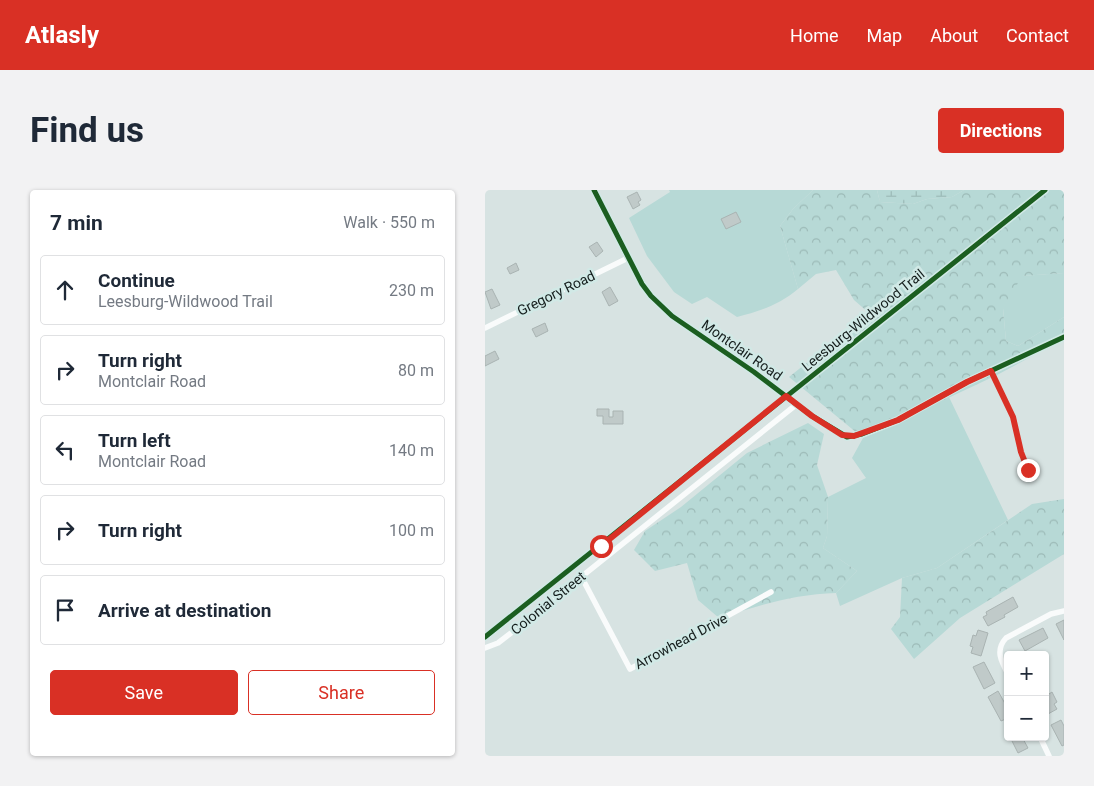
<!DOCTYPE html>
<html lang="en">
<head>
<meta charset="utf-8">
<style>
  body { margin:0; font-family:Roboto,sans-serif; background:#f2f2f3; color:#1f2937 }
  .controls { position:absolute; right:15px; bottom:15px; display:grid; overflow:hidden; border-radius:5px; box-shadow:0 1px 4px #0004 }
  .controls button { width:45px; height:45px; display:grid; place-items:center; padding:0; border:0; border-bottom:1px solid #e0e1e3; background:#fff; color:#1f2937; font:25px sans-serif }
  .stop { position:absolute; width:15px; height:15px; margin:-11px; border:4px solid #d93025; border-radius:50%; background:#fff }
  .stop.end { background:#d93025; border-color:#fff; box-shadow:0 1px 5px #0008 }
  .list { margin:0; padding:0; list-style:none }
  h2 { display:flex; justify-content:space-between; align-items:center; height:65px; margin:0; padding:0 20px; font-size:21px }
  h2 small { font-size:16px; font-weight:400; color:#747a83 }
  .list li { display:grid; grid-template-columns:32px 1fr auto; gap:15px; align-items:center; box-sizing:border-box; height:70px; margin:0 10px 10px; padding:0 10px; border:1px solid #e0e1e3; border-radius:5px }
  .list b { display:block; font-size:19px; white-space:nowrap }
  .list p { margin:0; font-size:16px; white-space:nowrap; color:#747a83 }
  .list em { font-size:16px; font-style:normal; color:#747a83 }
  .actions { display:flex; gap:10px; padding:15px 20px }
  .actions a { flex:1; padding:11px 0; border:1px solid #d93025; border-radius:5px; text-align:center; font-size:18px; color:#d93025 }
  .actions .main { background:#d93025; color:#fff }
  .icon { flex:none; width:28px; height:28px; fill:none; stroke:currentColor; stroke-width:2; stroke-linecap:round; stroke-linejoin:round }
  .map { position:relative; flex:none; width:579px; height:566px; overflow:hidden; border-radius:5px }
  header { display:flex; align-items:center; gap:30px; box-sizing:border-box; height:70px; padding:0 25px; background:#d93025; color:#fff }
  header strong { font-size:24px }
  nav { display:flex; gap:28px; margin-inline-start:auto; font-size:18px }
  .intro { display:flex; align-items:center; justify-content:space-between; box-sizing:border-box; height:120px; padding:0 30px }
  h1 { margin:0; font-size:35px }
  .button { padding:12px 22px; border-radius:5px; background:#d93025; color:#fff; font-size:18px; font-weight:700 }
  main { display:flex; gap:30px; padding:0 30px }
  aside { flex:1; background:#fff; border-radius:5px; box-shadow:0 1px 4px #0004 }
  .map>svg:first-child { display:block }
</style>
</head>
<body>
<header>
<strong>Atlasly</strong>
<nav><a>Home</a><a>Map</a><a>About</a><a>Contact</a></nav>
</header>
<div class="intro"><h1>Find us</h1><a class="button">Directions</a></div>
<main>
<aside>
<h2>7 min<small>Walk · 550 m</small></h2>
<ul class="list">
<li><svg class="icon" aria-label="ahead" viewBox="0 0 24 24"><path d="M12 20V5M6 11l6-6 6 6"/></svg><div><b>Continue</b><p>Leesburg-Wildwood Trail</p></div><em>230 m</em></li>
<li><svg class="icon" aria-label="right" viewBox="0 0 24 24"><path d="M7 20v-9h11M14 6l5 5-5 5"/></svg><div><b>Turn right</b><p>Montclair Road</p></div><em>80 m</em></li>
<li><svg class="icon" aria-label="left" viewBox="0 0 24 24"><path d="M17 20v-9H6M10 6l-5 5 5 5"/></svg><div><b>Turn left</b><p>Montclair Road</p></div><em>140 m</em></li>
<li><svg class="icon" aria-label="right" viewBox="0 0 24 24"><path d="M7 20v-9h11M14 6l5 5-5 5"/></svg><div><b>Turn right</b></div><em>100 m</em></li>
<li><svg class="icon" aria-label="arrive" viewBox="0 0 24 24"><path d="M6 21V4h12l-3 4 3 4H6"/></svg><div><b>Arrive at destination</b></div></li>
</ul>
<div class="actions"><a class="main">Save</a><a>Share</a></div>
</aside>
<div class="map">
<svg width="579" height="566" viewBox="0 0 579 566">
  <defs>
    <pattern id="forest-crowns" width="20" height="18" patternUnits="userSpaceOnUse" patternTransform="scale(1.25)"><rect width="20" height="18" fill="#b7d9d6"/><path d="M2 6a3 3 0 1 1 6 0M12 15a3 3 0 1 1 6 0" fill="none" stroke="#9cbab7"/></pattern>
    <pattern id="wetland-marsh" width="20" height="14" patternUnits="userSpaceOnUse" patternTransform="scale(1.25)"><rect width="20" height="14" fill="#b7d9d6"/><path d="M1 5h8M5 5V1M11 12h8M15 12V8" fill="none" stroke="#9cbab7"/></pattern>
  </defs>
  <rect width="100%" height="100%" fill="#d7e3e2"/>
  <path fill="#b7d9d6" d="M184 0H328L308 19 295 36 313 99C294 115 275 121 252 127L222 107 207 114 189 102 162 66 144 28 185 2Z
    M579 83V127L533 156 521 151 518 118 536 86Z
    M464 207 523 330 452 378 417 388 355 416 351 403 372 381 338 358 342 346 343 307 381 288 367 268 378 248Z"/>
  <path fill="url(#forest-crowns)" d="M328 0H392L395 12 428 14 442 9 467 7 479 0H579V83L537 86 518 119 521 151 533 156 579 127V149L512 185 378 248 304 187 384 123 369 110 351 80 331 84 313 99 295 36 308 19Z
    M323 233 339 244 332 275 343 307 342 346 338 358 372 381 351 403C309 404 273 416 234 428L213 410 202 373 170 381 149 360 160 341 196 317 262 263Z
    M579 309V364L475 428 429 469 406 439 415 427 417 388 452 378 547 314Z"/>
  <path fill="url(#wetland-marsh)" d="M392 0H479L467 7 442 9 428 14 395 12Z"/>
  <path fill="#c0cac9" stroke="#a9b3b2" d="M152 2 156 10 153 12 155 15 148 19 142 7Z
    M251 22 256 32 241 39 236 29Z
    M112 52 118 61 111 67 104 57Z
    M31 73 34 80 25 84 22 78Z
    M125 97 133 111 124 116 117 102Z
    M7 99 15 115 6 119 0 102Z
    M60 133 63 141 51 147 47 139Z
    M10 161 14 169 0 176V166Z
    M112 219H124V227H128V221H138V234H118V226H112Z
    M528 407 533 417 519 425 520 427 503 436 498 427 502 425 501 422Z
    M579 430V450L571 434Z
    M558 438 563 448 540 461 534 450Z
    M493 440 503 443 496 466 486 463 488 457 485 456 488 445 491 446Z
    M499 472 510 493 499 499 488 477Z
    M560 498 564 504 567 502 572 512 569 514 572 519 563 524 560 518Z
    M513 501 523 519V528L516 531 503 507Z
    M576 530 579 536V555L577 556 566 535Z
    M525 547H537L543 558 533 563Z"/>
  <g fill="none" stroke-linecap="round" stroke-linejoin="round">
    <path stroke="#f9fbfb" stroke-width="3" d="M507 182 528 227 536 262 543 280"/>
    <path stroke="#f9fbfb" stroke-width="5.5" d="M109 0 157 94 166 106 187 126 269 182 327 226 362 247 377 244 413 230 482 192 579 147
      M0 138 143 68
      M96 386 145 479 286 402
      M0 458 13 453 30 440 312 214
      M523 484C516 471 510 460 521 448L566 424 579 421
      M555 547 564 566"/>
    <defs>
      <path id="cycleway" d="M109 0 157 94 166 106 187 126 269 182 327 226 362 247 377 244 413 230 482 192 579 147
        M0 447C188 299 373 148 560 0"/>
    </defs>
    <use href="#cycleway" stroke="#d1e9e6" stroke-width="8"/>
    <use href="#cycleway" stroke="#1b5e20" stroke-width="5"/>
  </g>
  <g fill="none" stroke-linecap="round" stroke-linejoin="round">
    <path stroke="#d93025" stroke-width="6" d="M116 356 301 206 327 226 357 245 369 246 413 230 482 192 506 181 528 227 536 262 543 280"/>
  </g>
  <g text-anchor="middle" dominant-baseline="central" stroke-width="5" stroke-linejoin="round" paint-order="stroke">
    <g font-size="14" fill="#141d1c" stroke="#d1e9e6">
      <text transform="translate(71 103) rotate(-26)">Gregory Road</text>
      <text transform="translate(378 130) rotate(-39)">Leesburg-Wildwood Trail</text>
      <text transform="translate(257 160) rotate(35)">Montclair Road</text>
      <text transform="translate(63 413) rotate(-39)">Colonial Street</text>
      <text transform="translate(196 451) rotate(-28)">Arrowhead Drive</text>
    </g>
  </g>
</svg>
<div class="controls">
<button>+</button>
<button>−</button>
</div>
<div class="stop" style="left:116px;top:356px"></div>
<div class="stop end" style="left:543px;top:280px"></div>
</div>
</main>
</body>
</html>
